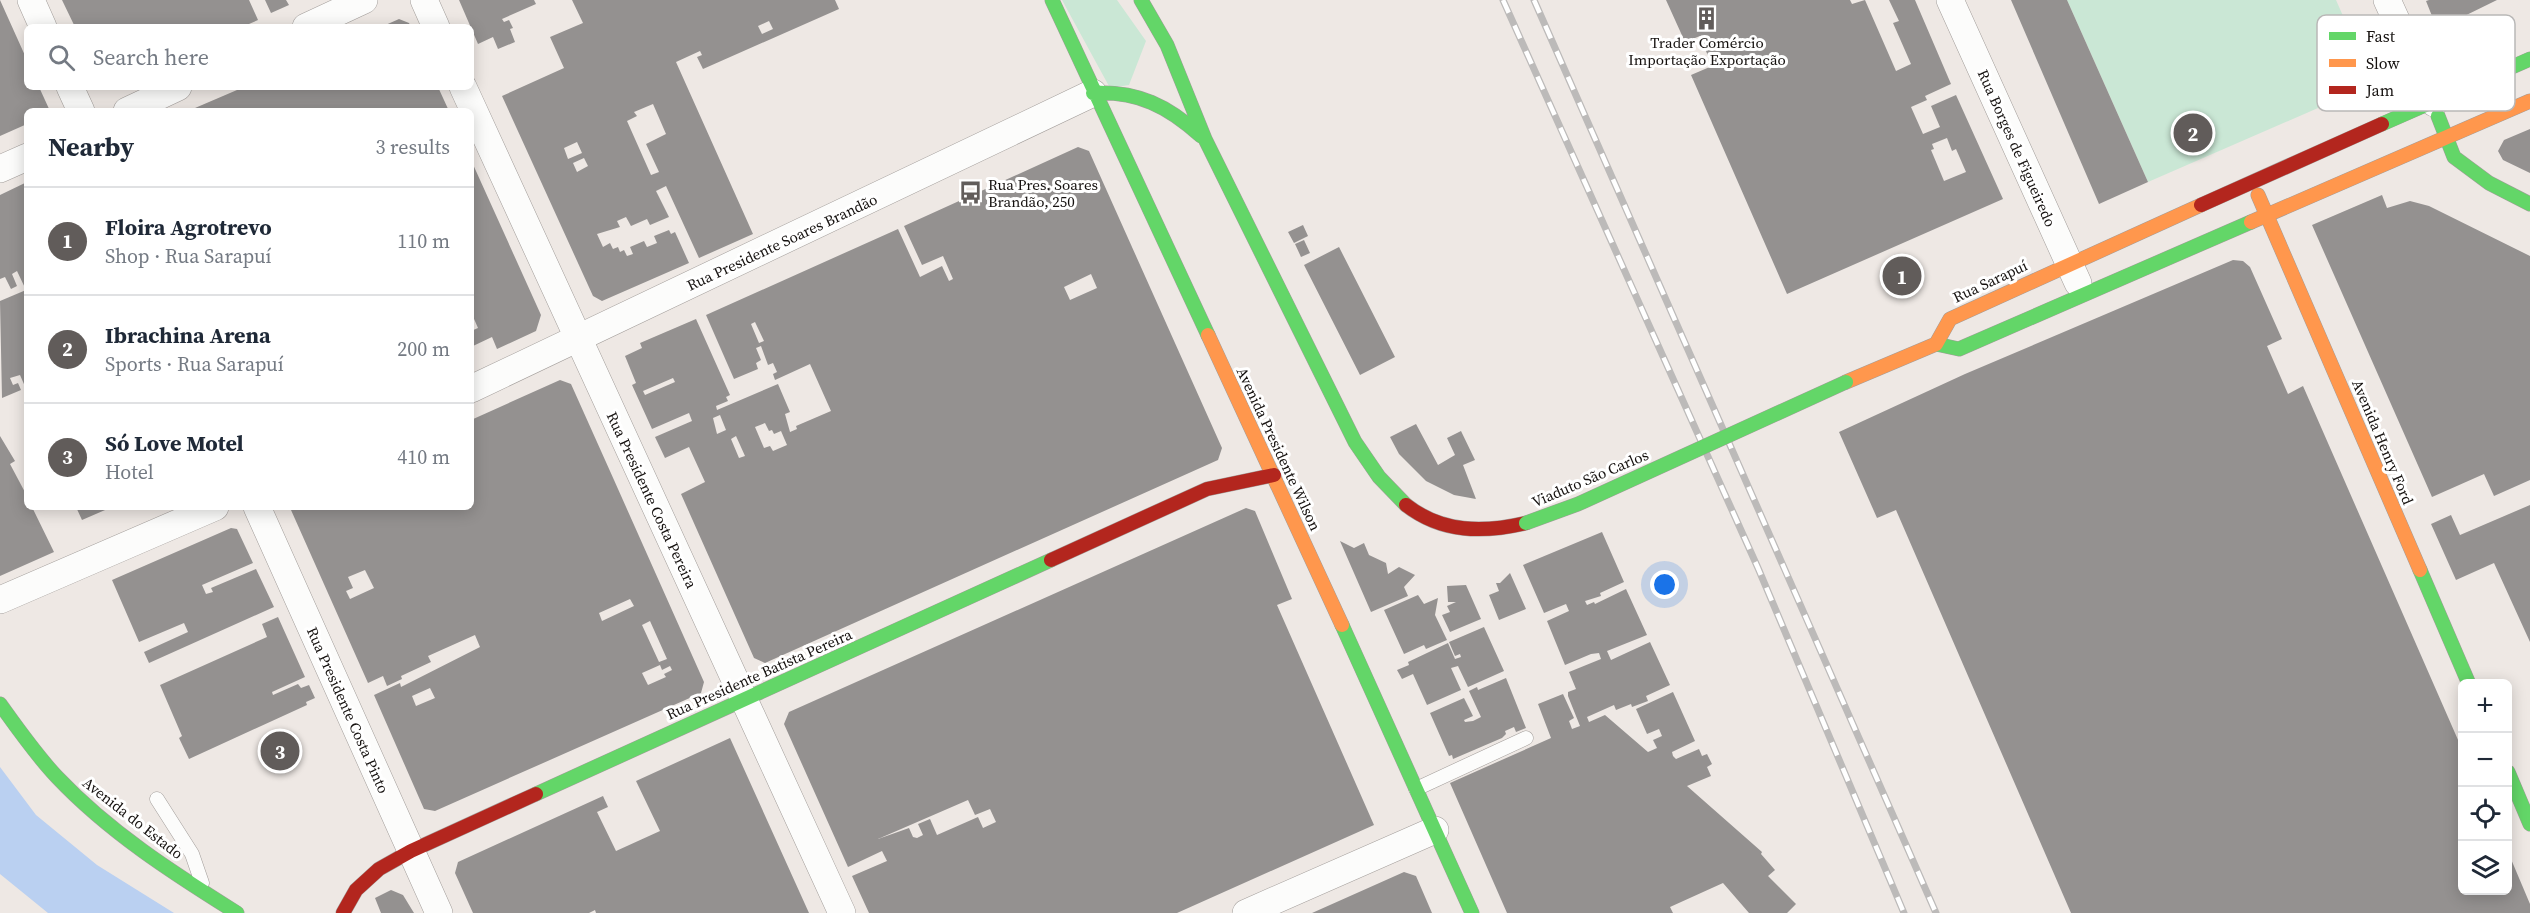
<!DOCTYPE html>
<html lang="en">
<head>
<meta charset="utf-8">
<style>
  body { margin:0; font-family:"Source Serif 4",serif; background:#f2f2f3; color:#1f2937 }
  .controls { position:absolute; right:18px; bottom:18px; display:grid; overflow:hidden; border-radius:9px; box-shadow:0 3px 15px #0003 }
  .controls button { width:54px; height:54px; display:grid; place-items:center; padding:0; border:0; border-bottom:2px solid #e0e1e3; background:#fff; color:#1f2937; font:30px sans-serif }
  .you { position:absolute; left:1665px; top:585px; width:21px; height:21px; margin:-15px; border:4px solid #fff; border-radius:50%; background:#1a73e8; box-shadow:0 0 0 9px #1a73e833 }
  .badge { display:grid; place-items:center; width:39px; height:39px; border-radius:50%; background:#615c5a; color:#fff; font-size:20px; font-weight:700 }
  .pin { position:absolute; translate:-50% -50%; border:3px solid #fff; box-shadow:0 2px 6px #0006 }
  .list { margin:0; padding:0; list-style:none }
  h2 { display:flex; justify-content:space-between; align-items:center; height:78px; margin:0; padding:0 24px; font-size:26px }
  h2 small { font-size:20px; font-weight:400; color:#747a83 }
  .list li { display:grid; grid-template-columns:39px 1fr auto; gap:18px; align-items:center; box-sizing:border-box; height:108px; padding:0 24px; border-top:2px solid #e0e1e3 }
  .list b { display:block; font-size:22px; white-space:nowrap }
  .list p { margin:0; font-size:20px; white-space:nowrap; color:#747a83 }
  .list em { font-size:20px; font-style:normal; color:#747a83 }
  .icon { flex:none; width:33px; height:33px; fill:none; stroke:currentColor; stroke-width:2; stroke-linecap:round; stroke-linejoin:round }
  .map { position:relative; flex:none; width:2530px; height:913px; overflow:hidden }
  .search { position:absolute; background:#fff; box-shadow:0 3px 15px #0003; left:24px; top:24px; width:450px; height:66px; display:flex; align-items:center; gap:15px; box-sizing:border-box; padding:0 21px; border-radius:9px; color:#747a83; font-size:22px }
  .panel { position:absolute; background:#fff; box-shadow:0 3px 15px #0003; left:24px; top:108px; width:450px; height:402px; border-radius:9px }
  .map>svg:first-child { display:block }
</style>
</head>
<body>
<div class="map">
<svg width="2530" height="913" viewBox="0 0 2530 913">
  <rect width="100%" height="100%" fill="#eee8e4"/>
  <path fill="#cae7d5" d="M1062 0H1117L1146 41 1129 85 1110 88Z
    M2067 0H2336L2373 84 2148 182Z"/>
  <path fill="#bad0f1" d="M0 767 36 815 97 865 174 913H48L0 874Z"/>
  <path fill="#949190" fill-rule="evenodd" d="M0 0 27 60V87H39L50 111H27V124L0 136Z
    M62 0H249L258 20 242 27H75Z
    M265 0H286L289 5 271 13Z
    M459 0H534L536 4 502 19 504 22 509 20 513 28 510 29 515 42 498 49 493 37 478 44Z
    M572 0H835L839 9 703 69 697 57 702 55 700 51 676 62 753 234 699 258 666 186 656 191 669 217 650 225 647 219 631 226 626 217 617 221 620 227 597 234 603 247 610 243 613 249 618 247 620 252 624 250 627 256 633 254 630 247 644 241 647 247 657 243 654 236 669 230 671 234 675 232 689 263 602 301 593 296 502 96 564 68 550 37 583 23ZM769 21 773 29 762 34 758 26ZM653 104 666 134 646 144 659 172 651 175 627 121 637 116 634 112ZM577 142 582 153 568 159 564 148ZM584 158 588 166 577 172 573 163Z
    M1666 0H1850L1852 4 1865 0 1896 71 1911 64 1893 23 1899 21 1889 0H1915L1951 84 1925 96 1927 100 1911 107 1923 134 1940 127 1931 106 1956 95 2003 199 1787 294 1691 75 1712 66 1700 36 1685 42ZM1947 138 1952 151 1956 149 1966 172 1944 181 1931 150 1934 149 1932 144Z
    M2011 0H2067L2148 182 2099 204Z
    M2429 0H2497L2442 27 2450 47 2438 51 2428 29 2436 26 2426 1Z
    M399 19 409 23 411 27H381Z
    M244 87H438L449 111H188Z
    M2530 129V173L2503 160 2498 151 2504 140Z
    M1078 147 1089 151 1222 448 1218 460 765 663 754 658 681 494 705 482 689 447 665 458 655 437 692 421 689 413 652 429 632 385 636 383 625 356 642 348 640 343 696 319 730 395 726 397 728 401 716 406 717 410 778 384 790 412 785 414 790 432 797 429 796 426 831 411 810 364 775 380 773 374 777 372 773 363 768 365 761 346 756 348 761 360 756 363 758 369 734 379 706 315 898 229 920 277 942 266 949 281 953 279 943 256 922 265 904 226ZM1091 274 1097 288 1070 300 1064 287ZM755 322 764 341 759 343 751 324ZM673 378 675 382 645 395 643 391ZM720 415 726 430 717 434 713 418ZM765 423 769 431 772 430 774 434 781 431 787 445 773 451 770 446 764 448 755 427ZM736 436 745 456 739 458 731 439Z
    M471 160 541 315 536 331 497 349 492 337 473 346 471 342V331L478 328 471 312Z
    M27 182V391L20 375 10 378 13 385 18 383 21 390 2 398 0 301 26 290 17 271 12 274 17 286 11 289 5 277 0 279V195Z
    M2382 195 2387 208 2410 201 2429 206 2530 256V480L2494 496 2484 474 2432 497 2312 225Z
    M1303 225 1308 236 1294 243 1288 232Z
    M1304 240 1310 253 1301 257 1295 244Z
    M1339 247 1395 357 1360 375 1304 265Z
    M2233 260 2243 261 2250 267 2282 339 2267 346 2288 394 2303 386 2462 749V890L2508 891V852L2530 904V913H2071L1896 510 1877 518 1839 432 1965 374Z
    M560 380 571 384 614 480 704 682 701 693 435 811 424 809 374 695 400 683 401 687 480 647 475 635 428 656 431 662 401 676 402 679 387 686 383 676 368 683 291 510 292 507H471V420ZM365 570 374 588 350 599 346 591 353 588 348 577ZM630 599 634 606 602 621 599 613ZM650 621 667 659 659 662 642 625ZM660 665 662 670 670 666 672 670 664 674 666 677 648 685 642 673ZM430 688 435 698 416 706 412 696Z
    M1416 424 1438 465 1455 455 1447 438 1461 431 1475 460 1463 465 1476 499 1454 495 1426 481 1399 454 1390 437Z
    M0 436 15 461 10 464 27 496V507H32L54 552 0 576Z
    M2530 505V642L2494 563 2456 580 2431 524 2451 515 2460 535Z
    M76 507H112L82 520Z
    M1246 508 1255 511 1292 599 1277 605 1374 825 1177 913H869L852 876 887 861 882 851 848 867 784 724 789 712ZM968 800 975 815 990 809 996 822 983 828 978 817 937 835 930 819 918 824 923 835 917 838 913 837 909 828 878 839Z
    M231 528 237 529 253 563 202 585 206 594 213 592 211 588 256 569 274 607 149 663 144 652 188 632 184 623 139 642 112 580Z
    M1602 532 1624 582 1600 593 1601 596 1585 601 1587 605 1594 602 1595 604 1626 589 1647 635 1607 651 1611 660 1650 642 1670 685 1646 696 1648 701 1632 707 1631 704 1616 710 1614 705 1587 717 1589 722 1605 715 1648 752 1657 748 1653 740 1662 736 1659 729 1647 734 1636 709 1673 692 1695 741 1672 752 1673 756 1676 759 1699 749 1702 756 1707 754 1712 764 1707 767 1711 776 1687 786 1762 852 1761 854 1775 870 1768 876 1796 904 1787 913H1749L1723 883 1670 907 1673 913H1507L1450 783 1551 738 1538 704 1563 694 1574 718 1569 721 1572 729 1580 726 1568 696V692L1576 689 1569 672 1601 659 1599 653 1591 654 1565 665 1547 621 1569 611 1566 604 1544 613 1523 565Z
    M1340 541 1354 548 1364 543 1369 555 1386 563 1388 574 1399 567 1415 575 1404 587 1408 596 1371 612Z
    M1510 573 1526 609 1499 620 1489 595 1499 591 1496 583H1500Z
    M1466 585 1481 619 1450 632 1442 615 1450 612 1447 606 1456 602H1448L1447 586Z
    M1418 595 1424 604 1438 598 1435 615 1447 640 1426 649 1424 645 1404 654 1384 610Z
    M278 617 305 677 272 692 273 695 298 684 301 688 309 685 315 698 306 702 307 705 189 759 179 738 182 736 160 685 267 637 262 624Z
    M1484 627 1504 671 1468 687 1458 666 1451 668 1461 690 1427 705 1413 674 1402 679 1397 670 1409 665 1408 662 1448 643 1455 659 1461 657 1460 654 1455 656 1449 642Z
    M1506 678 1526 728 1516 732 1514 727 1505 731 1506 734 1502 738 1453 759 1452 755 1449 756 1430 713 1464 698 1473 716 1464 720 1465 722 1473 721 1481 717 1469 691 1477 687 1478 690Z
    M730 738 809 913H596L595 910 589 913H473L455 873 458 862 603 796 608 807 597 812 616 851 660 831 636 781Z
    M1404 872 1416 876 1432 913H1312Z
    M391 890 403 895 414 913H381L375 898Z"/>
  <g fill="none" stroke-linecap="round" stroke-linejoin="round">
    <defs>
      <path id="lane" d="M1416 789 1526 738
        M157 799 192 854 202 883"/>
      <path id="street" d="M31 0 43 27
        M424 0 436 27
        M1950 0 2078 283
        M2387 0 2434 103
        M306 27 364 0
        M70 87 81 111
        M463 87 842 913
        M127 111 178 87
        M0 169 27 157
        M471 389 1093 93
        M257 507 439 913
        M0 600 215 507
        M1246 913 1435 830"/>
      <path id="fast" d="M1052 0 1208 335
        M1141 0 1167 45 1205 139 1355 442 1379 477 1406 505
        M1093 93C1138 91 1168 106 1201 136
        M2438 116 2454 157 2489 183 2530 204
        M2382 124 2530 59
        M1936 344 1959 349 2251 222
        M2420 570 2469 684
        M1342 625 1472 913
        M0 704C18 729 36 755 57 777 109 832 173 873 237 913
        M2508 772 2530 824
        M536 794 1051 560"/>
      <path id="slow" d="M2258 195 2420 570
        M2251 222 2530 101
        M1208 335 1342 625
        M1936 344 1950 319 2201 205
        M1846 382 1936 344"/>
      <path id="jam" d="M2201 205 2382 124
        M1406 505C1442 533 1483 533 1526 523
        M1051 560 1207 489 1274 475
        M343 913 356 890 379 869 411 851 536 794"/>
    </defs>
    <use href="#lane" stroke="#a29d9a" stroke-width="15"/>
    <use href="#street" stroke="#a29d9a" stroke-width="28"/>
    <use href="#fast" stroke="#a29d9a" stroke-width="15"/>
    <use href="#slow" stroke="#a29d9a" stroke-width="15"/>
    <use href="#jam" stroke="#a29d9a" stroke-width="15"/>
    <use href="#lane" stroke="#fcfcfb" stroke-width="14"/>
    <use href="#street" stroke="#fcfcfb" stroke-width="27"/>
    <use href="#fast" stroke="#63d668" stroke-width="14"/>
    <use href="#slow" stroke="#ff974d" stroke-width="14"/>
    <use href="#jam" stroke="#b3261e" stroke-width="14"/>
    <defs>
      <path id="rail" d="M1503 0 1758 568 1904 913
        M1534 0 1936 913"/>
    </defs>
    <use href="#rail" stroke="#bcbab9" stroke-width="7"/>
    <use href="#rail" stroke="#fff" stroke-width="4.5" stroke-dasharray="14" stroke-linecap="butt"/>
    <defs>
      <path id="fast-bridge" d="M1526 523 1578 504 1846 382"/>
    </defs>
    <use href="#fast-bridge" stroke="#a29d9a" stroke-width="15" stroke-linecap="butt"/>
    <use href="#fast-bridge" stroke="#63d668" stroke-width="14"/>
  </g>
  <defs>
    <symbol id="building-bare" viewBox="-9 -9 18 18"><path d="M-4-6H4V6H1V3H-1V6H-4ZM-2.5-4.3h1.7v1.8h-1.7ZM.8-4.3h1.7v1.8H.8ZM-2.5-1h1.7V.8h-1.7ZM.8-1h1.7V.8H.8Z" fill="#615c5a" stroke="#fff" stroke-width="2.5" paint-order="stroke"/></symbol>
    <symbol id="bus-bare" viewBox="-9 -9 18 18"><path d="M-5-6H5V4H4V6H2V4H-2V6H-4V4H-5ZM-3.5-4V0h7V-4ZM-3.5 1.2v1.5H-2V1.2ZM2 1.2v1.5H3.5V1.2Z" fill="#615c5a" stroke="#fff" stroke-width="2.5" paint-order="stroke"/></symbol>
  </defs>
  <g fill-rule="evenodd">
    <use href="#building-bare" x="1690" y="2" width="33" height="33"/>
    <use href="#bus-bare" x="954" y="176" width="33" height="33"/>
  </g>
  <g text-anchor="middle" dominant-baseline="central" stroke-width="6" stroke-linejoin="round" paint-order="stroke">
    <g font-size="15" fill="#15110f" stroke="#fff">
      <text x="1707" y="42">Trader Comércio<tspan x="1707" dy="17">Importação Exportação</tspan></text>
      <text x="988" y="184" text-anchor="start">Rua Pres. Soares<tspan x="988" dy="17">Brandão, 250</tspan></text>
    </g>
    <g font-size="15" fill="#15110f" stroke="#fff">
      <text transform="translate(2017 148) rotate(66)">Rua Borges de Figueiredo</text>
      <text transform="translate(782 242) rotate(-25)">Rua Presidente Soares Brandão</text>
      <text transform="translate(1990 281) rotate(-25)">Rua Sarapuí</text>
      <text transform="translate(2383 442) rotate(67)">Avenida Henry Ford</text>
      <text transform="translate(1279 449) rotate(65)">Avenida Presidente Wilson</text>
      <text transform="translate(1590 478) rotate(-23)">Viaduto São Carlos</text>
      <text transform="translate(652 500) rotate(65)">Rua Presidente Costa Pereira</text>
      <text transform="translate(759 674) rotate(-24)">Rua Presidente Batista Pereira</text>
      <text transform="translate(348 710) rotate(66)">Rua Presidente Costa Pinto</text>
      <text transform="translate(133 818) rotate(38)">Avenida do Estado</text>
    </g>
  </g>
  <rect x="2317" y="15" width="198" height="96" rx="9" fill="#fff" stroke="#b9b8b7" stroke-width="1.5"/>
  <rect x="2329" y="32" width="27" height="8" fill="#63d668"/>
  <rect x="2329" y="59" width="27" height="8" fill="#ff974d"/>
  <rect x="2329" y="86" width="27" height="8" fill="#b3261e"/>
  <g font-size="16" fill="#15110f">
    <text x="2366" y="42">Fast</text>
    <text x="2366" y="69">Slow</text>
    <text x="2366" y="96">Jam</text>
  </g>
</svg>
<div class="controls">
<button>+</button>
<button>−</button>
<button><svg class="icon" aria-label="locate" viewBox="0 0 24 24"><circle cx="12" cy="12" r="6"/><path d="M12 2v4M12 18v4M2 12h4M18 12h4"/></svg></button>
<button><svg class="icon" aria-label="layers" viewBox="0 0 24 24"><path d="M12 4l9 5-9 5-9-5zM3 14l9 5 9-5"/></svg></button>
</div>
<div class="you"></div>
<div class="pin badge" style="left:1902px;top:276px">1</div>
<div class="pin badge" style="left:2193px;top:133px">2</div>
<div class="pin badge" style="left:280px;top:751px">3</div>
<div class="search"><svg class="icon" aria-label="search" viewBox="0 0 24 24"><circle cx="10" cy="10" r="6"/><path d="M15 15l6 6"/></svg>Search here</div>
<section class="panel">
<h2>Nearby<small>3 results</small></h2>
<ul class="list">
<li><span class="badge">1</span><div><b>Floira Agrotrevo</b><p>Shop · Rua Sarapuí</p></div><em>110 m</em></li>
<li><span class="badge">2</span><div><b>Ibrachina Arena</b><p>Sports · Rua Sarapuí</p></div><em>200 m</em></li>
<li><span class="badge">3</span><div><b>Só Love Motel</b><p>Hotel</p></div><em>410 m</em></li>
</ul>
</section>
</div>
</body>
</html>
